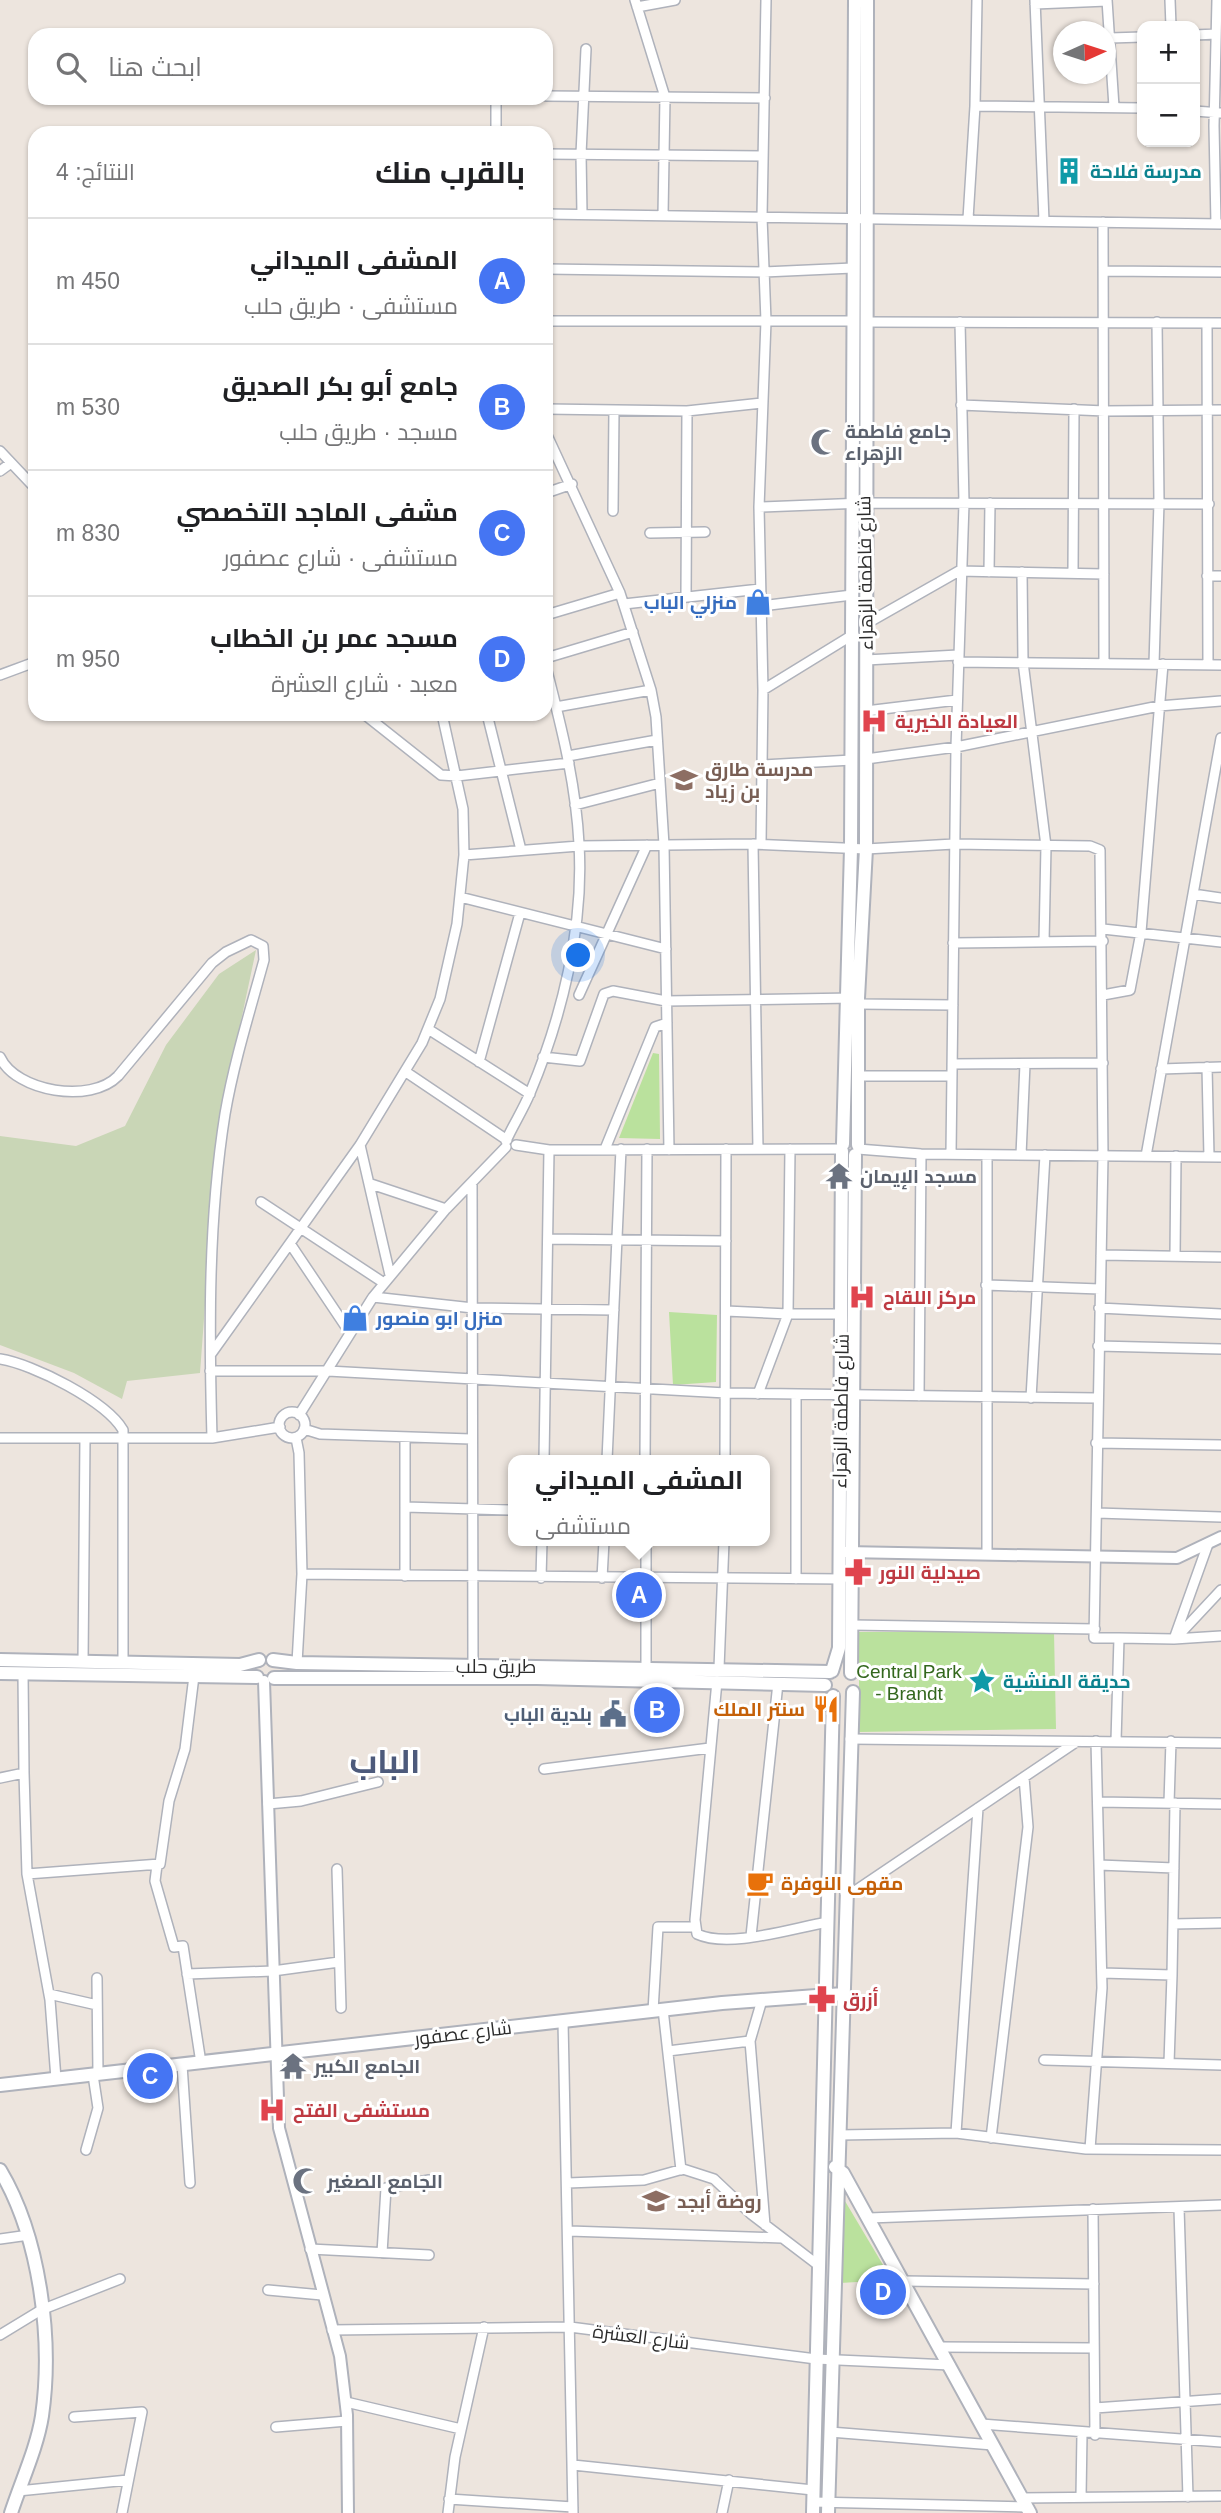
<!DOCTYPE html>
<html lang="ar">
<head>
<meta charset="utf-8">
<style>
  body { margin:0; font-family:Helvetica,Cairo,sans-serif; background:#f2f2f2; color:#202124; direction:rtl }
  .controls { position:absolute; right:21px; top:21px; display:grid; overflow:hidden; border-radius:14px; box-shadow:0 2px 5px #0004 }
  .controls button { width:63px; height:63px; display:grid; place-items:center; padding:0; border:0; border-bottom:2px solid #e0e0e0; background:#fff; color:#202124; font:35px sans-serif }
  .compass { position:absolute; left:1053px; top:21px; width:63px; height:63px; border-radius:50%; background:#fff; box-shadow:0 2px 5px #0004; rotate:87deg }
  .you { position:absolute; left:579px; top:956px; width:24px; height:24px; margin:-18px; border:5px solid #fff; border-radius:50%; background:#1a73e8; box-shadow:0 0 0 10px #1a73e833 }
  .badge { display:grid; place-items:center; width:46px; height:46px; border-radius:50%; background:#4575f3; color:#fff; font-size:23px; font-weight:700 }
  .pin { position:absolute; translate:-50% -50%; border:4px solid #fff; box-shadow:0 2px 7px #0006 }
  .popup { position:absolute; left:508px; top:1455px; width:262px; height:91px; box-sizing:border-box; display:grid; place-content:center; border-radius:14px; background:#fff; filter:drop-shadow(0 2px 5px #0005); font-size:23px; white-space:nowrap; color:#757577 }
  .popup b { font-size:26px; color:#202124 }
  .popup::after { content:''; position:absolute; left:50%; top:100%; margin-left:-14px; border:14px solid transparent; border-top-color:#fff }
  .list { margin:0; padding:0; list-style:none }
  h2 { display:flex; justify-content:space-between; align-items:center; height:91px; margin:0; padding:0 28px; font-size:30px }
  h2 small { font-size:23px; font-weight:400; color:#757577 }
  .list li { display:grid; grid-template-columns:46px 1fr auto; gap:21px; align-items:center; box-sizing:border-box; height:126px; padding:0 28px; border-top:2px solid #e0e0e0 }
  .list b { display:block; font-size:26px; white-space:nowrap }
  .list p { margin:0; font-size:23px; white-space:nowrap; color:#757577 }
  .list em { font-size:23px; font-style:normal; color:#757577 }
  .icon { flex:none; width:38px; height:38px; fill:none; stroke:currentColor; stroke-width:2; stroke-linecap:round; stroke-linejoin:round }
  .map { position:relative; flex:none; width:1221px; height:2513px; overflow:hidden; direction:ltr }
  .search { position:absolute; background:#fff; box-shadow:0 2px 5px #0004; left:28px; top:28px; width:525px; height:77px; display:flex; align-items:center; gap:18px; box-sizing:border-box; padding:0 24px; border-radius:21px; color:#757577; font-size:26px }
  .panel { position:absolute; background:#fff; box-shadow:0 2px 5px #0004; left:28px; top:126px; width:525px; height:595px; border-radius:21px; direction:rtl }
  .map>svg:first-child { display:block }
</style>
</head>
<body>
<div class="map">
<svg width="1221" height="2513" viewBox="0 0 1221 2513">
  <rect width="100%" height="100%" fill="#ede5de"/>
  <path fill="#bae19d" d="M653 1053 659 1054 660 1139 619 1138Z
    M669 1312 717 1315 716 1382 673 1385Z
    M859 1632H1054L1056 1729 859 1732Z
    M839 2191 892 2280 840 2283Z"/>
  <path fill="#c9d6b6" d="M256 950 218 1129 200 1373 127 1381 122 1399 74 1373 0 1345V1136L76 1146 125 1126 166 1045 219 974Z"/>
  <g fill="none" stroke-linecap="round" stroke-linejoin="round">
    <defs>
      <path id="minor" d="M635 0 665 97 663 215
        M1035 0 1044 221
        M1107 0 1114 107
        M1170 0 1171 26
        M1035 4 1107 1
        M637 7 675 0
        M1195 35 1216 34
        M1110 38 1142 37
        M546 96 765 98
        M496 98V133
        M975 106 1142 108
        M1195 111 1221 113
        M546 154 763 156
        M546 214 1221 224
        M582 214 581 154 586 49
        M968 219 975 106 977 0
        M1103 222 1104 662
        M1216 224 1214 126 1217 0
        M546 269 764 272 853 268
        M1104 271 1221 272
        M546 321H853
        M867 322 1221 323
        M1207 323 1208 665
        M961 405 1105 411 1221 410
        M546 409 687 411 762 403
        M546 433 620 593 651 690 656 717 664 845 669 1150
        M0 451 35 488
        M0 471 11 463
        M546 493 572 484
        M759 507 864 503 1209 504
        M613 511 614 410
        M650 533 705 532
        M989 572 990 503
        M1022 572 1023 662 1046 846 1044 942
        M1073 573 1074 409
        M1207 576H1221
        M686 597 687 411
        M624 604 760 589
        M761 606 852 595
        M546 615 620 593
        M864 625 959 571 1104 574
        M546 658 633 632
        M866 660 958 655
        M958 662 1221 665
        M1154 664 1159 502 1157 322
        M0 675 35 662
        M763 690 854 634
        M556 707 651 690
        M866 711 957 700
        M364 714 441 775 457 776 569 763
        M487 714 521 850
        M568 756 657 740
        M866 759 956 747 1159 706 1221 701
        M763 765 852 760
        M575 805 660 783
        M753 844 758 1149
        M761 844 763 690 759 507 766 321 762 217 766 0
        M464 855 579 846 753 844 866 849 954 844 1090 846 1100 850 1103 1156 1094 1638H1119L1116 1741
        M1193 894 1221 898
        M460 897 666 949
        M1103 929 1221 942
        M953 943 1103 941
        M579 995 647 845
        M1103 995 1130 990 1141 932 1163 664
        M858 1004 953 1005
        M428 1029 530 1094
        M0 1057C16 1092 91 1104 118 1076L212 963 226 952 251 940 263 946 264 960C250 1011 234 1062 225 1114 208 1221 209 1330 212 1438
        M543 1057 580 1061 604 994 613 991 666 1001 853 998
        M479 1062 520 913
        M952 1064 1103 1063
        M1207 1067 1209 1157
        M1161 1069 1221 1067
        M406 1072 507 1140
        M858 1076H952
        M506 1141C513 1125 523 1110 530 1093 562 1017 584 927 579 844 576 784 561 725 546 667
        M360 1145 390 1275
        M516 1145 549 1150 842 1149
        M605 1149 655 1027 667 1023
        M790 1149 788 1314H842
        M858 1149 921 1154 1221 1157
        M951 1154 956 747 964 503 960 322
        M1021 1155 1025 1064
        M1146 1156 1221 738
        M472 1183 473 1666
        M371 1184 446 1209
        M261 1202 384 1283
        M548 1239 726 1241
        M291 1245 350 1333
        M1101 1255 1221 1257
        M1175 1256 1176 1156
        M986 1285 1100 1289
        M373 1297 473 1308 614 1310
        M1099 1308 1221 1314
        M726 1311 788 1314 758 1394
        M1098 1346 1221 1349
        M211 1354 360 1145 422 1043 440 999 457 924 464 855 463 809 442 714
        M0 1359C33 1364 106 1401 123 1430V1662
        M210 1371H328L726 1393 1097 1398
        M919 1396 921 1154
        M1031 1398 1045 1155
        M279 1425a13 13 0 1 1 26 0a13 13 0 1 1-26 0Z
        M299 1415 373 1297 446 1209 506 1147
        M304 1429 320 1434 471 1439
        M0 1438H212L280 1427
        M296 1438 299 1453 302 1574 297 1663
        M1096 1443 1221 1445
        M544 1460 549 1150
        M607 1460 621 1149
        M645 1460 647 1149
        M725 1460 726 1149
        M405 1507 513 1510
        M1097 1513 1221 1517
        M646 1541V1667
        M987 1554V1155
        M302 1574 842 1579
        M405 1576V1437
        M541 1578 542 1541
        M602 1578 604 1541
        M796 1579V1395
        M852 1625 1095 1629
        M1178 1636 1221 1590
        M1119 1638 1174 1639 1221 1636
        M1174 1639 1208 1544
        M83 1662 85 1438
        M719 1668 724 1541
        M717 1681 695 1920 697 1934C729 1949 792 1928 828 1922
        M850 1739 1221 1743
        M544 1769 710 1748
        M24 1773 27 1874 160 1864 169 1801 185 1749 194 1676
        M0 1778 24 1773 23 1673
        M1098 1802 1221 1804
        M1169 1803 1171 1741
        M268 1804 301 1801 378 1782
        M157 1865 155 1881 174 1947 183 1946 201 2063
        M1099 1865 1174 1868
        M337 1869 341 2008
        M27 1874 50 2000 56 2079
        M845 1893 855 1891 1076 1742
        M1173 1924 1221 1923
        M751 1936 778 1683
        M1102 1973 1172 1975 1175 1803
        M187 1974 273 1971 339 1962
        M97 1978 98 2074
        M49 1994 97 2005
        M762 2000 750 2041 765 2225
        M663 2009 681 2170
        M653 2011 658 1927H696
        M563 2021 573 2513
        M668 2051 750 2041
        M1044 2060 1221 2065
        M1169 2063 1172 1975
        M182 2065 190 2183
        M956 2133 978 1808
        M839 2135 956 2133 1086 2149 1221 2150
        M991 2138 1028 1827 1024 1777
        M1090 2149 1102 1988 1096 1741
        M86 2150 98 2108 93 2075
        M568 2183 644 2180 683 2169 714 2179 751 2214 818 2265
        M1179 2208 1188 2497
        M1093 2209 1095 2435
        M869 2218 1221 2205
        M569 2231 782 2238
        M0 2239 29 2235
        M310 2249 429 2255
        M382 2253 386 2188 429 2180
        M904 2281 1094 2284
        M268 2290 322 2295
        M332 2330 570 2327 816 2359 950 2365
        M0 2335 41 2310 120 2279
        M940 2347 1094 2348
        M346 2402 461 2429
        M1095 2408 1221 2399
        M74 2417 142 2412 122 2513
        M981 2424 1221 2442
        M276 2427 347 2421
        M830 2432 993 2445
        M573 2465 813 2490
        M18 2491 128 2480
        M1081 2497 1082 2434
        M1021 2498 1221 2496
        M449 2499 573 2507
        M813 2502 1026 2507
        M448 2513 455 2457 484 2327
        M722 2513 729 2480"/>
      <path id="tertiary" d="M845 1552 1177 1558 1221 1537
        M264 1681 279 2128 340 2356 347 2415 348 2513"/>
      <path id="secondary" d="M843 1144 851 848 855 0
        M858 1145V998L866 849 867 0
        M0 1660 240 1665 259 1660
        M273 1660 297 1663 830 1672
        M832 1671 839 1648 842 1151
        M0 1673 257 1677
        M851 1673 855 1155
        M274 1678H537L825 1685
        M0 2085 722 2003 843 1994
        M835 2167 843 2173 1030 2513
        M0 2170C40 2237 53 2339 42 2416 37 2448 21 2482 11 2513
        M813 2513 833 1696
        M828 2513 853 1692"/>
    </defs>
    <use href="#minor" stroke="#afb2bb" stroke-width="12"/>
    <use href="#tertiary" stroke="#afb2bb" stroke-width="14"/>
    <use href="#secondary" stroke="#afb2bb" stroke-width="16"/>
    <use href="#minor" stroke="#fff" stroke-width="9"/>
    <use href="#tertiary" stroke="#fff" stroke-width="10"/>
    <use href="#secondary" stroke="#fff" stroke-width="12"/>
  </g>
  <defs>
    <symbol id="building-bare" viewBox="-9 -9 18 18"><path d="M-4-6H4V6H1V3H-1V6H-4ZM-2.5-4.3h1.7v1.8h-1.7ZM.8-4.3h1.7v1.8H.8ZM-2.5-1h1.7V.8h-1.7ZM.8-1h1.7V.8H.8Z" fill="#0f9aa8" stroke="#fff" stroke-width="2.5" paint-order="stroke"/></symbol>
    <symbol id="mosque-bare" viewBox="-9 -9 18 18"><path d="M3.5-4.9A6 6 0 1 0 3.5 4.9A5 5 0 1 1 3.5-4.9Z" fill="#6b7280" stroke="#fff" stroke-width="2.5" paint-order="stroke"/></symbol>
    <symbol id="shop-bare" viewBox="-9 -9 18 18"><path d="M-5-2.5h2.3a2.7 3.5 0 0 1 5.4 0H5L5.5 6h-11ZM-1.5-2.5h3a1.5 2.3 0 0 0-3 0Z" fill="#3f7fe0" stroke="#fff" stroke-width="2.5" paint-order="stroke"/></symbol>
    <symbol id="hospital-bare" viewBox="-9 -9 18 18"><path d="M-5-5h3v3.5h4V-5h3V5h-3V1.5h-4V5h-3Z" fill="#e0444e" stroke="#fff" stroke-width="2.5" paint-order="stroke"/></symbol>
    <symbol id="school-bare" viewBox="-9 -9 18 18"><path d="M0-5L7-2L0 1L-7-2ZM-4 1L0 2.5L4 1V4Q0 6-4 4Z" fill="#8d6e63" stroke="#fff" stroke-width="2.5" paint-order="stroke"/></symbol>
    <symbol id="temple-bare" viewBox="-9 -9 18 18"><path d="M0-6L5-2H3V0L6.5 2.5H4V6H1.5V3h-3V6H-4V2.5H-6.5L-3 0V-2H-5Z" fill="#6b7280" stroke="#fff" stroke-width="2.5" paint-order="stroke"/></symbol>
    <symbol id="pharmacy-bare" viewBox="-9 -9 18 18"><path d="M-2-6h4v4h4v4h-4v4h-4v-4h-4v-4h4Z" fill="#e0444e" stroke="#fff" stroke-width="2.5" paint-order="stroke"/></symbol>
    <symbol id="sight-bare" viewBox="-9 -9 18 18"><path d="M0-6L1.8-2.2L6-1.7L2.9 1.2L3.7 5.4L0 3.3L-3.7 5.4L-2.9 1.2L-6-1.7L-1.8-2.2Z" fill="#0f9aa8" stroke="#fff" stroke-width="2.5" paint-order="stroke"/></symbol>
    <symbol id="restaurant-bare" viewBox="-9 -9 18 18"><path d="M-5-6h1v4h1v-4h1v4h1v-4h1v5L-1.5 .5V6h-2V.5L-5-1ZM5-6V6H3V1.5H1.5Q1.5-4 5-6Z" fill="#e8710a" stroke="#fff" stroke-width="2.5" paint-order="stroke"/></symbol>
    <symbol id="civic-bare" viewBox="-9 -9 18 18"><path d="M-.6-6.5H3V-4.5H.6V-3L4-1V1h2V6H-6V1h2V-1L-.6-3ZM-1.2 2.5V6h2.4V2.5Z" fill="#5c6f8a" stroke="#fff" stroke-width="2.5" paint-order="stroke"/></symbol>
    <symbol id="cafe-bare" viewBox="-9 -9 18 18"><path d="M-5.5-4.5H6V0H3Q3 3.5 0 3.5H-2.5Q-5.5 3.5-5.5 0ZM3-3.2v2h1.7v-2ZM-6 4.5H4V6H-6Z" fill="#e8710a" stroke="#fff" stroke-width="2.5" paint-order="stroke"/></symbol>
  </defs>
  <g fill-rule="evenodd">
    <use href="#building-bare" x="1050" y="152" width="38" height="38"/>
    <use href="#mosque-bare" x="805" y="423" width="38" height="38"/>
    <use href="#shop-bare" x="739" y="583" width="38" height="38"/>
    <use href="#hospital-bare" x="855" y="702" width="38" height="38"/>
    <use href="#school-bare" x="665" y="761" width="38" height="38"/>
    <use href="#temple-bare" x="820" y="1157" width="38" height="38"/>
    <use href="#hospital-bare" x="843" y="1278" width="38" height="38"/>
    <use href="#shop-bare" x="336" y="1299" width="38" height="38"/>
    <use href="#pharmacy-bare" x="839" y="1553" width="38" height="38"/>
    <use href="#sight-bare" x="963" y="1662" width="38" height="38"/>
    <use href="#restaurant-bare" x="807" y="1690" width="38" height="38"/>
    <use href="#civic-bare" x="594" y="1695" width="38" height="38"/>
    <use href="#cafe-bare" x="741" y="1864" width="38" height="38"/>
    <use href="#pharmacy-bare" x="803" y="1980" width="38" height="38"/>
    <use href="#temple-bare" x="274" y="2047" width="38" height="38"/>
    <use href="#hospital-bare" x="253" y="2091" width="38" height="38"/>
    <use href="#mosque-bare" x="287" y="2162" width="38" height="38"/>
    <use href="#school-bare" x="637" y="2182" width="38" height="38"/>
  </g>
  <g text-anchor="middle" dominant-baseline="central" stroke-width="6" stroke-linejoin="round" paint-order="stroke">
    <g font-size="19" font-weight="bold" fill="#0d838f" stroke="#fff" text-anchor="start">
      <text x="1090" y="171">مدرسة فلاحة</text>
      <text x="1003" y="1681">حديقة المنشية</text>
    </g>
    <g font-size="19" font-weight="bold" fill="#5b616d" stroke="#fff" text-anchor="start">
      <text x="845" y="431">جامع فاطمة<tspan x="845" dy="22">الزهراء</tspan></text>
      <text x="860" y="1176">مسجد الإيمان</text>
      <text x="314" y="2066">الجامع الكبير</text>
      <text x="327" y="2181">الجامع الصغير</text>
    </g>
    <g font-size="19" fill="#2c2c2c" stroke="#fff">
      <text transform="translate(865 573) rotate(-91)">شارع فاطمة الزهراء</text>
      <text transform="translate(841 1411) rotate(-89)">شارع فاطمة الزهراء</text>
      <text x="496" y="1666">طريق حلب</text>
      <text transform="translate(463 2033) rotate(-7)">شارع عصفور</text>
      <text transform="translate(641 2337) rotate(7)">شارع العشرة</text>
    </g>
    <g font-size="19" font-weight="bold" fill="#366cbe" stroke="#fff" text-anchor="end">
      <text x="737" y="602">منزلي الباب</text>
      <text x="376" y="1318" text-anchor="start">منزل ابو منصور</text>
    </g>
    <g font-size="19" font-weight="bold" fill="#be3a42" stroke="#fff" text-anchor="start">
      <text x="895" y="721">العيادة الخيرية</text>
      <text x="883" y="1297">مركز اللقاح</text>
      <text x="879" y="1572">صيدلية النور</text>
      <text x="843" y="1999">أزرق</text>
      <text x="293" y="2110">مستشفى الفتح</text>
    </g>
    <g font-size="19" font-weight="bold" fill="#785e54" stroke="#fff" text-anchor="start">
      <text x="705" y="769">مدرسة طارق<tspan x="705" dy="22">بن زياد</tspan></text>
      <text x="677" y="2201">روضة أبجد</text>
    </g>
    <g font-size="19" fill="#33671d" stroke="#fff">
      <text x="909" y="1671">Central Park<tspan x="909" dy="22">- Brandt</tspan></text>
    </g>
    <g font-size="19" font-weight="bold" fill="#c56008" stroke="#fff" text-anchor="end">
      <text x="805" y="1709">سنتر الملك</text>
      <text x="781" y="1883" text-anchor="start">مقهى النوفرة</text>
    </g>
    <g font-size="19" font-weight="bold" fill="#4e5e75" stroke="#fff" text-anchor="end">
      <text x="592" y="1714">بلدية الباب</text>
    </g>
    <g font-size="33" font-weight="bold" fill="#4d5a7b" stroke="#fff">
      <text x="385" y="1761">الباب</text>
    </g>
  </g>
</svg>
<div class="controls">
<button>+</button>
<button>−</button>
</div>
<svg class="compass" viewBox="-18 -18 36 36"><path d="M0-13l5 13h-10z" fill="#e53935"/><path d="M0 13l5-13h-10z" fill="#757577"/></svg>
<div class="you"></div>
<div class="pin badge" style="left:639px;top:1595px">A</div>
<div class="popup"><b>المشفى الميداني</b>مستشفى</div>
<div class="pin badge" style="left:657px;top:1710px">B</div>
<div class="pin badge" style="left:150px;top:2076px">C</div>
<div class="pin badge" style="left:883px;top:2292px">D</div>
<div class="search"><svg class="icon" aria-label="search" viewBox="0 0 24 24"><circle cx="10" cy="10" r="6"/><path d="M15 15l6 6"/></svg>ابحث هنا</div>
<section class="panel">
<h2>بالقرب منك<small>النتائج: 4</small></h2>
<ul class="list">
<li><span class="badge">A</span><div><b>المشفى الميداني</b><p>مستشفى · طريق حلب</p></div><em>450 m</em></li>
<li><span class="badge">B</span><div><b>جامع أبو بكر الصديق</b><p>مسجد · طريق حلب</p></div><em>530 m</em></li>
<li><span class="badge">C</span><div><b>مشفى الماجد التخصصي</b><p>مستشفى · شارع عصفور</p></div><em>830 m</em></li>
<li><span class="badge">D</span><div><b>مسجد عمر بن الخطاب</b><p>معبد · شارع العشرة</p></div><em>950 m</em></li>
</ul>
</section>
</div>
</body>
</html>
